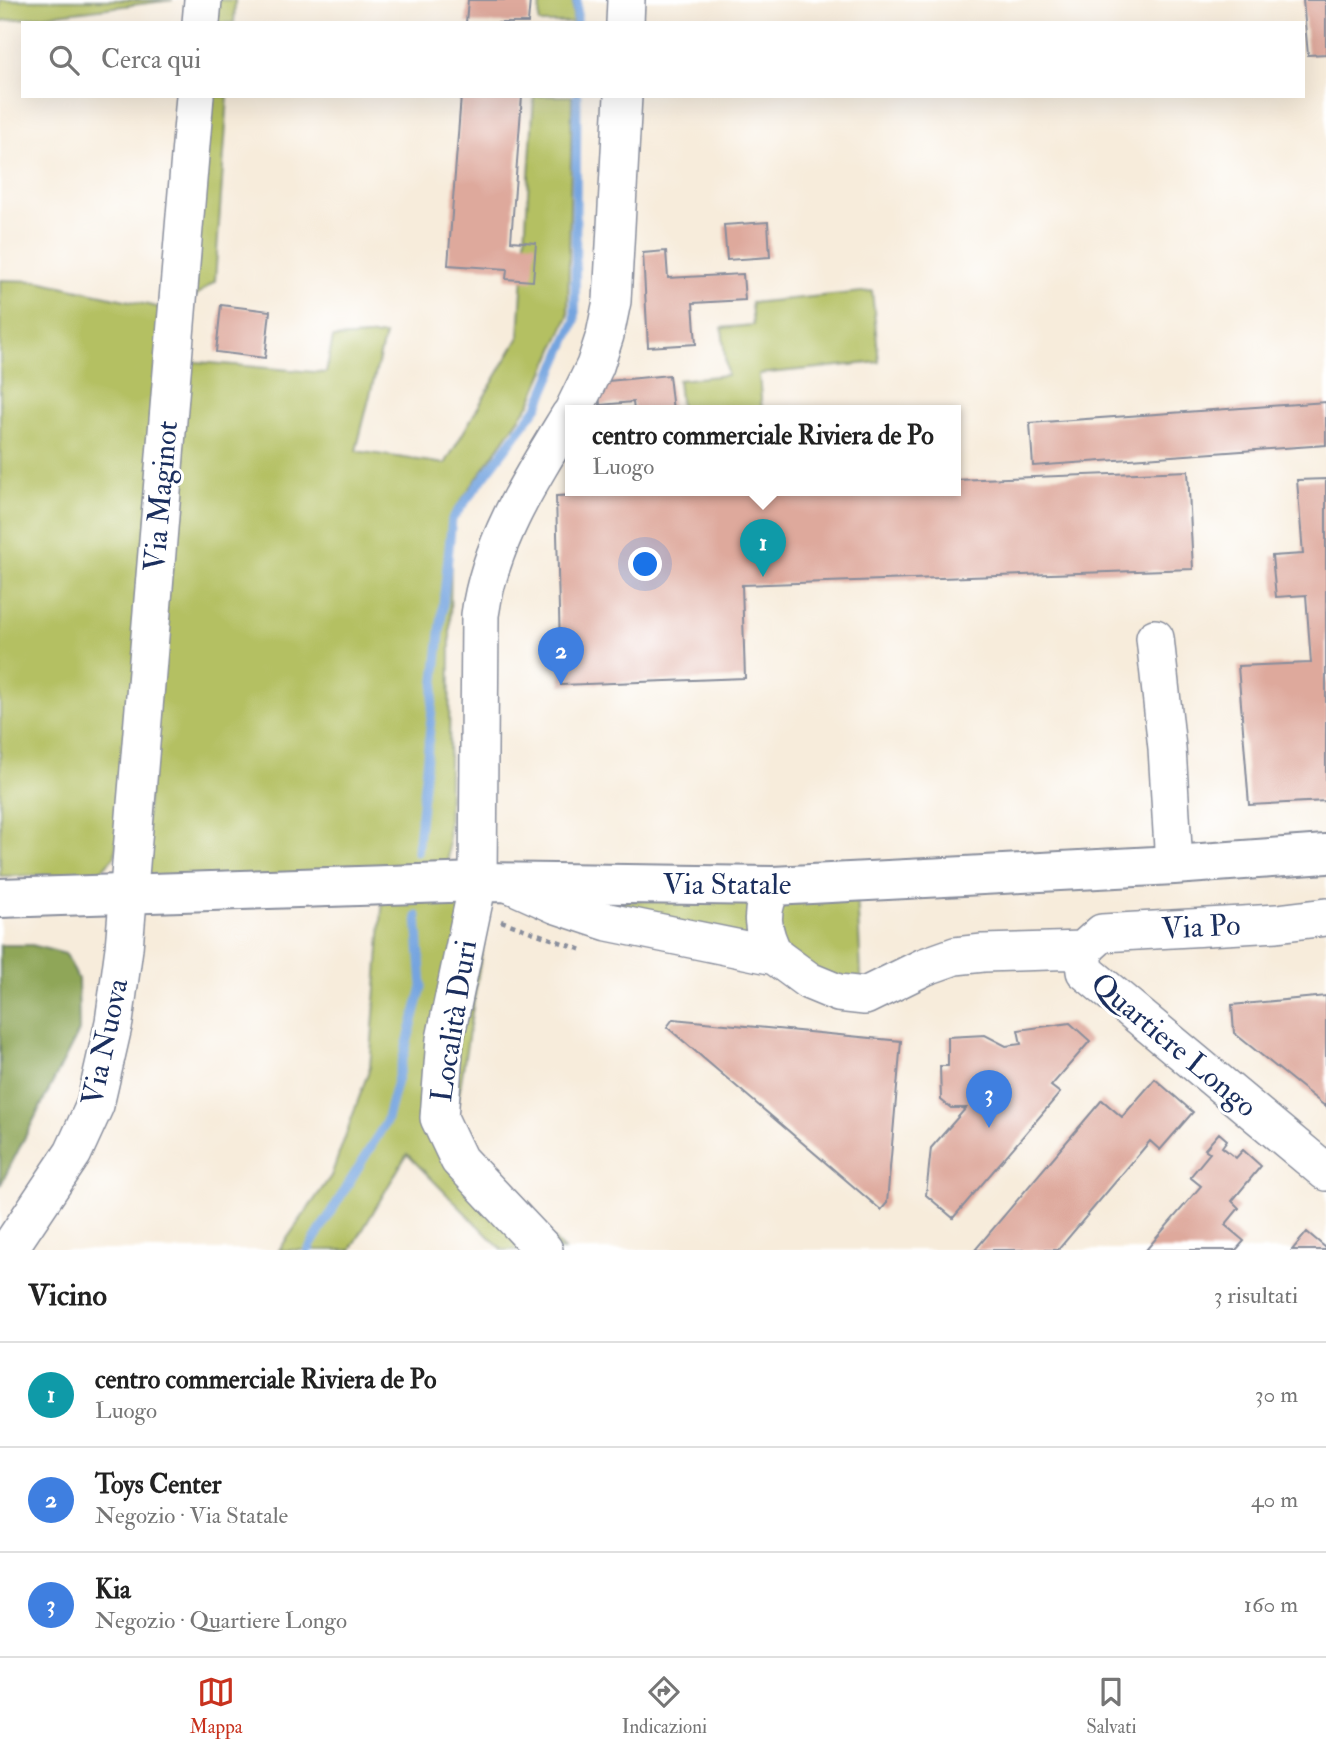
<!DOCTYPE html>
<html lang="it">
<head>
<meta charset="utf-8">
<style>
  body { margin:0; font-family:"IM FELL Double Pica",serif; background:#f2f2f2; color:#222 }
  .you { position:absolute; left:646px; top:565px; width:24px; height:24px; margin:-18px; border:5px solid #fff; border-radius:50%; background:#1a73e8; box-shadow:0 0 0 10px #1a73e833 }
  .badge { display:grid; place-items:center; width:46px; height:46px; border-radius:50%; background:#c8321e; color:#fff; font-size:23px; font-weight:700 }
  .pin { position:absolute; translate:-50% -58px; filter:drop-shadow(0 2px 4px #0008) }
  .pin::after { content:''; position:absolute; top:37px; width:24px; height:21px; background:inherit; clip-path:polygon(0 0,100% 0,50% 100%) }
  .popup { position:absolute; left:565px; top:405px; width:396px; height:91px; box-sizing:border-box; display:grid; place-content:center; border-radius:0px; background:#fff; filter:drop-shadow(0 2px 5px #0005); font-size:23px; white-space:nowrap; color:#767676 }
  .popup b { font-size:26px; color:#222 }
  .popup::after { content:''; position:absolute; left:50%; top:100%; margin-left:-14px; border:14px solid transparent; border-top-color:#fff }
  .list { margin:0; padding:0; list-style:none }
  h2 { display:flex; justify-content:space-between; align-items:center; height:91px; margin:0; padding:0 28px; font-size:30px }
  h2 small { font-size:23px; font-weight:400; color:#767676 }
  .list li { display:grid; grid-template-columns:46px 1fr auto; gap:21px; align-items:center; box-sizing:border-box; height:105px; padding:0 28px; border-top:2px solid #e0e0e0 }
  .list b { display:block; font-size:26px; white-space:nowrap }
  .list p { margin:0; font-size:23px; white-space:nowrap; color:#767676 }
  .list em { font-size:23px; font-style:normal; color:#767676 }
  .icon { flex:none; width:38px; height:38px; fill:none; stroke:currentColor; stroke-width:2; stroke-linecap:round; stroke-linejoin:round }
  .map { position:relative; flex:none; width:1326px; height:1250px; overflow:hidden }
  .search { position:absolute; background:#fff; box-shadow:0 7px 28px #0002; left:21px; right:21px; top:21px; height:77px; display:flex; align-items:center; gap:18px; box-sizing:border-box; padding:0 24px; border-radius:0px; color:#767676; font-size:26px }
  .sheet { height:406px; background:#fff }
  nav { display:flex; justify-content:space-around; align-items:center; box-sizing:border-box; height:98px; border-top:2px solid #e0e0e0; background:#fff; font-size:19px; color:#767676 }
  nav a { display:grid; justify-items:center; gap:4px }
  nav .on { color:#c8321e }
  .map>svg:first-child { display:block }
</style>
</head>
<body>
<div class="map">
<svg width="1326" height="1250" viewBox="0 0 1326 1250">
  <rect width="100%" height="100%" fill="#fff"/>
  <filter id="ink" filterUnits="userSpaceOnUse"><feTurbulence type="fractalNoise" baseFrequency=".0143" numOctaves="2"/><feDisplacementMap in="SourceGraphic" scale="14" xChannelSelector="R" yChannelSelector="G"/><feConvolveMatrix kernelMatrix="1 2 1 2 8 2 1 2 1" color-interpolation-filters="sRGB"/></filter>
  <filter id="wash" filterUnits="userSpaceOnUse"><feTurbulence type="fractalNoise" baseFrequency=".00686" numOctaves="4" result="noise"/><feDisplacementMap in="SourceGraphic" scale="28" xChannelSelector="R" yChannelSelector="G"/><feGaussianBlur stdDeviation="1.57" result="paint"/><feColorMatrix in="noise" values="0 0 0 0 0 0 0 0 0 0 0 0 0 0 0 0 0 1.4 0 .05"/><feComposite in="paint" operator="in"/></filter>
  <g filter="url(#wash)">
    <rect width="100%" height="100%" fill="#f7ecdb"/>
    <path fill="#b4c062" stroke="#687860" stroke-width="2" d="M0 0H173L0 21Z
      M204 0H235L234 23H202Z
      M540 0H573V23H539Z
      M195 96H228L215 281 176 311 115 856 102 870 92 875 0 876V280L38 281 176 311Z
      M534 96H572L568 317 531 402 451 515 448 893H491L454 1126 523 1209 564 1250H502L407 1154 351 1250H279L331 1176 370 1067 383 896 140 887 187 361 326 373 333 338 385 335 356 451 445 464 519 337Z
      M872 291 879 362 759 374 762 411H681L678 380 727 375 722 328 753 325 751 303Z
      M857 892 862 993 751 950 589 902Z"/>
    <path fill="#8fa658" stroke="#556a5b" stroke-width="2" d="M0 945H32L66 954 78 979 79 1031 0 1186Z"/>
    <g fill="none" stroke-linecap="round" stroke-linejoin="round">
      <path stroke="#75a4df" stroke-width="9" d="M577 23V0
        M417 852 452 519 538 406 575 321 577 96
        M308 1250 386 1122 422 987 417 916"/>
    </g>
    <g id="blocks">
      <path fill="#dea99c" d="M468 0H530L528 23H466Z
        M1303 0H1326V54L1308 55Z
        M461 96H522L511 241 536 243 533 281 506 279 507 269 448 265Z
        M768 222 770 257 727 260 724 225Z
        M666 251 668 278 743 274 745 300 693 303 696 344 648 347 643 253Z
        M221 305 270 311 265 358 216 352Z
        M669 375 673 411H634L633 402 600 405 598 382Z
        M1326 402V445L1033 466 1030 423Z
        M1188 471 1193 569 742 585 745 678 561 685 556 496 677 491H956V480Z
        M1326 479V801L1249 805 1238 666 1311 663 1306 595 1276 597 1272 556 1303 554 1297 480Z
        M1326 996V1107L1234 1033 1232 1005Z
        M673 1019 901 1041 887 1203 881 1210 667 1027Z
        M1070 1023 1090 1041 1051 1086 1060 1093 953 1218 926 1195 931 1148 966 1108H951L941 1100 940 1066H948V1037L985 1035 1006 1046 1021 1044 1018 1030Z
        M1155 1079 1193 1112 1160 1150 1150 1141 1058 1250H975L1102 1100 1122 1117Z
        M1219 1133 1227 1140 1222 1147 1236 1158 1243 1150 1261 1166 1232 1201 1239 1208 1225 1225 1244 1241 1236 1250H1146L1201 1186 1190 1177 1210 1153 1205 1149Z
        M1307 1232 1326 1248V1250H1292Z"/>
    </g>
  </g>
  <g filter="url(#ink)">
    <use href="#blocks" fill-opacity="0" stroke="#898e9c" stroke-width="2"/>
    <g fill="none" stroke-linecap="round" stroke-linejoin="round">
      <defs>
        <path id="minor" d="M201 23 203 0
          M625 23 626 0
          M573 411 595 366 605 335 612 301 623 96
          M1155 638 1167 748 1174 865
          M508 883 557 905 608 922 775 956 809 981 838 993 865 996 924 967 955 956 983 953 1083 950
          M773 886C759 911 761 930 775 956
          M1083 950 1085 971 1326 1172
          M1083 950 1102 933 1277 923 1326 917
          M8 1250 73 1153 95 1105 114 1022 124 948 195 96
          M544 1250 459 1160 439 1118 445 1039 478 882 480 615C490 541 532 477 570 415"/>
        <path id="major" d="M0 898 478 882 773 886 1174 865 1326 854"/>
      </defs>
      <use href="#minor" stroke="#898e9c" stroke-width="40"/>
      <use href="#major" stroke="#898e9c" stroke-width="42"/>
      <path stroke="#898e9c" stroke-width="4.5" stroke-dasharray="5 5" stroke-linecap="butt" d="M501 921 585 951"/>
      <use href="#minor" stroke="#fff" stroke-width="37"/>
      <use href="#major" stroke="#fff" stroke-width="38"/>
    </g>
  </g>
  <g text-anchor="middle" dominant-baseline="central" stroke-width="6" stroke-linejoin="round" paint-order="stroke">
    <g font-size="30" fill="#1b2f5e" stroke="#fff">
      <text transform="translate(161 496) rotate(-85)">Via Maginot</text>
      <text x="727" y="884">Via Statale</text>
      <text transform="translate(1201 927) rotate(-3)">Via Po</text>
      <text transform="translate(454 1021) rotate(-81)">Località Duri</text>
      <text transform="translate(105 1042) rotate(-78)">Via Nuova</text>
      <text transform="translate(1174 1045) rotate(40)">Quartiere Longo</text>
    </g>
  </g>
</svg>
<div class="you"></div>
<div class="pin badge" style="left:763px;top:577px;background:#0f9aa8">1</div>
<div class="popup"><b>centro commerciale Riviera de Po</b>Luogo</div>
<div class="pin badge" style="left:561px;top:685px;background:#3f7fe0">2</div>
<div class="pin badge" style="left:989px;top:1128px;background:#3f7fe0">3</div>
<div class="search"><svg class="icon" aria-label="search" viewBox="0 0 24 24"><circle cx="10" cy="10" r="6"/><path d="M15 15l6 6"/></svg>Cerca qui</div>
</div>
<section class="sheet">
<h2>Vicino<small>3 risultati</small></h2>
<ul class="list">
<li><span class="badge" style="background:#0f9aa8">1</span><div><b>centro commerciale Riviera de Po</b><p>Luogo</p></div><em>30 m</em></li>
<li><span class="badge" style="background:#3f7fe0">2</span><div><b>Toys Center</b><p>Negozio · Via Statale</p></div><em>40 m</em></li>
<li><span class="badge" style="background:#3f7fe0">3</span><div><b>Kia</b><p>Negozio · Quartiere Longo</p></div><em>160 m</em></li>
</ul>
</section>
<nav>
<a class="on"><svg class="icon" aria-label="map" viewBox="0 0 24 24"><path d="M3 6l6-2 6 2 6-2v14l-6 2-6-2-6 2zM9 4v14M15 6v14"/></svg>Mappa</a>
<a><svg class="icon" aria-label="directions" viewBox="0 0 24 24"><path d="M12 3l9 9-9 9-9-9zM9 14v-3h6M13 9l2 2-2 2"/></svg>Indicazioni</a>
<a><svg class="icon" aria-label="saved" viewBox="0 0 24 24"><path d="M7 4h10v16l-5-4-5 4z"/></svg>Salvati</a>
</nav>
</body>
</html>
